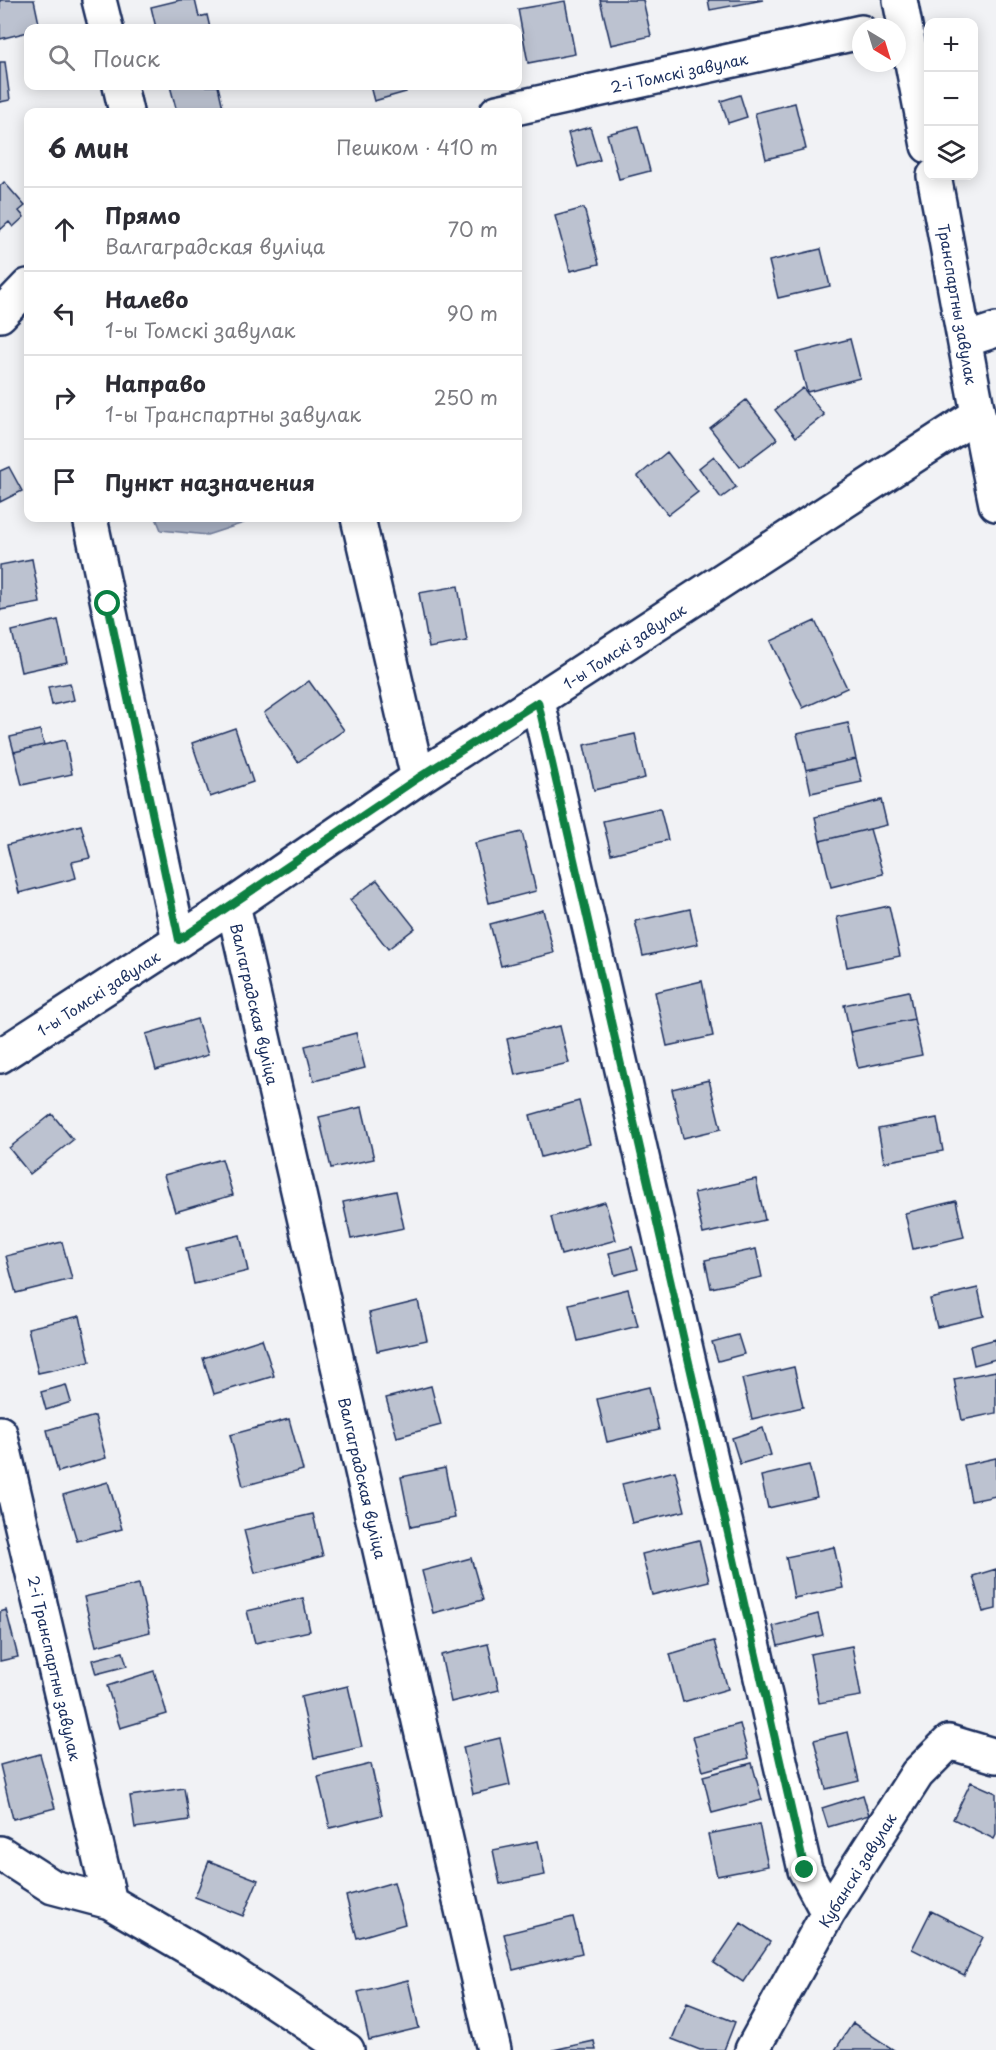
<!DOCTYPE html>
<html lang="ru">
<head>
<meta charset="utf-8">
<style>
  body { margin:0; font-family:"Playpen Sans",sans-serif; background:#f2f2f3; color:#2b2b33 }
  .controls { position:absolute; right:18px; top:18px; display:grid; overflow:hidden; border-radius:12px; box-shadow:0 3px 15px #0003 }
  .controls button { width:54px; height:54px; display:grid; place-items:center; padding:0; border:0; border-bottom:2px solid #e1e1e2; background:#fff; color:#2b2b33; font:30px sans-serif }
  .compass { position:absolute; left:852px; top:18px; width:54px; height:54px; border-radius:50%; background:#fff; box-shadow:0 3px 15px #0003; rotate:142deg }
  .stop { position:absolute; width:18px; height:18px; margin:-14px; border:4px solid #0b8043; border-radius:50%; background:#fff }
  .stop.end { background:#0b8043; border-color:#fff; box-shadow:0 2px 6px #0008 }
  .list { margin:0; padding:0; list-style:none }
  h2 { display:flex; justify-content:space-between; align-items:center; height:78px; margin:0; padding:0 24px; font-size:26px }
  h2 small { font-size:20px; font-weight:400; color:#7c7c81 }
  .list li { display:grid; grid-template-columns:39px 1fr auto; gap:18px; align-items:center; box-sizing:border-box; height:84px; padding:0 24px; border-top:2px solid #e1e1e2 }
  .list b { display:block; font-size:22px; white-space:nowrap }
  .list p { margin:0; font-size:20px; white-space:nowrap; color:#7c7c81 }
  .list em { font-size:20px; font-style:normal; color:#7c7c81 }
  .icon { flex:none; width:33px; height:33px; fill:none; stroke:currentColor; stroke-width:2; stroke-linecap:round; stroke-linejoin:round }
  .map { position:relative; flex:none; width:996px; height:2050px; overflow:hidden }
  .search { position:absolute; background:#fff; box-shadow:0 3px 15px #0003; left:24px; top:24px; width:498px; height:66px; display:flex; align-items:center; gap:15px; box-sizing:border-box; padding:0 21px; border-radius:12px; color:#7c7c81; font-size:22px }
  .panel { position:absolute; background:#fff; box-shadow:0 3px 15px #0003; left:24px; top:108px; width:498px; height:414px; border-radius:12px }
  .map>svg:first-child { display:block }
</style>
</head>
<body>
<div class="map">
<svg width="996" height="2050" viewBox="0 0 996 2050">
  <rect width="100%" height="100%" fill="#f1f2f5"/>
  <filter id="ink" filterUnits="userSpaceOnUse"><feTurbulence type="fractalNoise" baseFrequency=".0167" numOctaves="2"/><feDisplacementMap in="SourceGraphic" scale="12" xChannelSelector="R" yChannelSelector="G"/><feConvolveMatrix kernelMatrix="1 2 1 2 8 2 1 2 1" color-interpolation-filters="sRGB"/></filter>
  <g filter="url(#ink)">
    <path fill="#a8b0c2" stroke="#707c9a" stroke-width="1.5" d="M156 518H245L244 523 207 535 161 530Z"/>
    <path fill="#bcc2d0" stroke="#1b2f5e" stroke-width="1.5" d="M0 0H34L40 28H28V32L0 39Z
      M180 0H195L199 17 207 15 210 28H156L151 7Z
      M600 0H643L651 36 611 45Z
      M708 0H763L710 10Z
      M565 1 575 54 528 63 518 9Z
      M0 62H5L10 100 0 102Z
      M170 86H218L224 112H177Z
      M370 86H404L406 92 374 101Z
      M740 95 747 117 728 123 721 101Z
      M795 103 806 149 766 159 755 113Z
      M638 126 650 171 619 179 607 134Z
      M590 127 600 160 578 167 568 133Z
      M4 182 25 206 19 211 24 217 13 227 9 222 0 230V186Z
      M584 208 599 264 570 271 555 216Z
      M821 249 830 286 778 298 769 261Z
      M850 339 860 378 807 392 797 353Z
      M803 388 824 415 796 437 775 410Z
      M746 400 777 439 740 467 710 428Z
      M667 452 698 492 668 515 638 476Z
      M714 456 736 487 721 498 699 468Z
      M9 467 22 491 0 502V471Z
      M32 559 40 603 0 610V565Z
      M458 586 467 641 429 648 419 593Z
      M58 620 67 662 21 672 12 631Z
      M815 621 847 688 803 708 771 641Z
      M309 681 344 730 298 762 264 713Z
      M70 683 74 700 52 705 48 687Z
      M848 723 856 759 806 770 797 734Z
      M235 728 253 782 210 797 192 743Z
      M40 730 44 745 14 752 10 737Z
      M635 734 645 778 594 790 584 745Z
      M65 740 72 774 22 785 14 752Z
      M856 759 862 782 811 793 806 770Z
      M881 800 887 825 820 841 815 817Z
      M660 808 668 840 611 854 603 821Z
      M81 825 90 858 72 862 76 878 19 893 7 845Z
      M870 829 883 874 831 887 820 841Z
      M522 832 536 891 489 903 475 843Z
      M377 880 415 928 388 949 350 900Z
      M889 906 900 956 847 967 837 917Z
      M690 909 698 944 643 956 635 921Z
      M543 910 554 953 501 966 490 924Z
      M702 981 713 1036 667 1046 655 992Z
      M909 991 914 1019 850 1032 844 1005Z
      M197 1019 208 1055 156 1070 146 1034Z
      M914 1019 922 1055 858 1068 850 1032Z
      M560 1026 569 1063 515 1075 507 1039Z
      M356 1033 365 1068 314 1081 305 1046Z
      M709 1080 721 1129 683 1138 672 1089Z
      M579 1101 590 1144 541 1157 530 1115Z
      M362 1107 374 1159 331 1168 319 1117Z
      M52 1114 73 1140 30 1174 9 1148Z
      M937 1118 943 1151 884 1162 878 1129Z
      M222 1159 233 1195 175 1212 164 1175Z
      M756 1179 765 1220 703 1234 694 1193Z
      M396 1191 404 1228 351 1239 343 1202Z
      M956 1201 964 1237 913 1249 905 1213Z
      M605 1202 616 1240 561 1255 551 1217Z
      M240 1235 248 1271 194 1284 186 1248Z
      M62 1242 72 1279 16 1293 6 1256Z
      M632 1247 638 1269 615 1275 609 1253Z
      M756 1249 762 1277 711 1288 705 1260Z
      M978 1288 984 1316 937 1327 930 1299Z
      M628 1289 638 1326 578 1341 569 1304Z
      M418 1301 427 1340 377 1351 369 1313Z
      M80 1316 90 1362 38 1373 28 1328Z
      M738 1335 744 1354 718 1361 712 1342Z
      M262 1339 274 1376 214 1394 203 1358Z
      M996 1339V1359L974 1365 970 1346Z
      M794 1367 803 1407 752 1419 742 1379Z
      M996 1371V1413L962 1420 954 1379Z
      M66 1385 71 1402 46 1410 41 1392Z
      M431 1386 441 1425 397 1437 386 1398Z
      M649 1387 659 1430 607 1442 597 1399Z
      M95 1416 106 1458 58 1472 47 1430Z
      M289 1419 303 1470 243 1486 230 1435Z
      M763 1428 771 1455 740 1464 732 1438Z
      M996 1458V1496L971 1501 964 1465Z
      M809 1465 817 1497 768 1508 761 1476Z
      M445 1468 455 1518 411 1527 401 1477Z
      M675 1471 685 1511 632 1523 622 1484Z
      M108 1482 122 1529 77 1541 63 1495Z
      M313 1514 323 1556 255 1573 244 1530Z
      M699 1540 709 1581 652 1595 642 1554Z
      M834 1547 843 1588 794 1598 786 1557Z
      M471 1558 483 1600 433 1613 422 1571Z
      M996 1569V1609L983 1612 973 1576Z
      M139 1584 150 1632 96 1646 84 1597Z
      M303 1598 310 1631 255 1643 247 1611Z
      M6 1610 18 1657 0 1661V1612Z
      M818 1614 823 1635 778 1646 773 1626Z
      M714 1641 728 1689 683 1702 670 1654Z
      M488 1644 499 1690 451 1702 441 1655Z
      M852 1646 861 1696 819 1703 810 1654Z
      M123 1652 127 1666 96 1674 92 1660Z
      M154 1671 167 1714 120 1728 107 1686Z
      M348 1686 362 1747 314 1758 301 1697Z
      M740 1724 749 1758 703 1771 693 1737Z
      M848 1732 859 1781 826 1789 814 1740Z
      M500 1738 510 1785 473 1794 463 1747Z
      M40 1754 55 1808 13 1819 0 1765Z
      M752 1763 762 1800 712 1813 703 1776Z
      M371 1764 382 1815 330 1828 318 1777Z
      M971 1782 996 1793V1835L994 1839 953 1819Z
      M184 1788 189 1820 135 1828 130 1796Z
      M863 1795 869 1815 828 1827 822 1808Z
      M759 1824 768 1866 717 1876 708 1834Z
      M538 1841 545 1875 500 1884 493 1850Z
      M209 1861 258 1880 243 1916 195 1897Z
      M394 1882 405 1924 357 1938 346 1896Z
      M931 1911 983 1937 964 1975 912 1949Z
      M573 1917 582 1953 513 1970 504 1934Z
      M741 1923 770 1942 743 1982 714 1963Z
      M408 1980 419 2028 369 2040 358 1992Z
      M687 2003 735 2022 724 2050H700L672 2039Z
      M853 2023 894 2050H835Z
      M594 2041 596 2050H553Z"/>
    <g fill="none" stroke-linecap="round" stroke-linejoin="round">
      <defs>
        <path id="minor" d="M99 0 106 28
          M120 86 126 112
          M497 112 861 32
          M0 315 28 286
          M965 340 996 330
          M90 518 179 940
          M358 518 418 778
          M538 702 805 1870 828 1913
          M233 905 494 2050
          M0 1056 233 905 418 778 977 415
          M0 1433 110 1902
          M0 1853 53 1887 110 1902 230 1972 347 2050
          M752 2050 828 1913 917 1774 949 1742 996 1756"/>
        <path id="major" d="M900 0 928 146
          M934 176C955 285 973 395 996 504"/>
      </defs>
      <use href="#minor" stroke="#1b2f5e" stroke-width="38"/>
      <use href="#major" stroke="#1b2f5e" stroke-width="38"/>
      <use href="#minor" stroke="#fff" stroke-width="33"/>
      <use href="#major" stroke="#fff" stroke-width="33"/>
    </g>
  </g>
  <g fill="none" stroke-linecap="round" stroke-linejoin="round" filter="url(#ink)">
    <path stroke="#0b8043" stroke-width="8" d="M108 604 179 940 418 778 538 702 805 1870"/>
  </g>
  <g text-anchor="middle" dominant-baseline="central" stroke-width="5" stroke-linejoin="round" paint-order="stroke">
    <g font-size="15" fill="#1b2f5e" stroke="#fff">
      <text transform="translate(679 72) rotate(-12)">2-і Томскі завулак</text>
      <text transform="translate(958 304) rotate(80)">Транспартны завулак</text>
      <text transform="translate(624 646) rotate(-33)">1-ы Томскі завулак</text>
      <text transform="translate(98 993) rotate(-33)">1-ы Томскі завулак</text>
      <text transform="translate(255 1004) rotate(77)">Валгаградская вуліца</text>
      <text transform="translate(363 1478) rotate(77)">Валгаградская вуліца</text>
      <text transform="translate(55 1668) rotate(77)">2-і Транспартны завулак</text>
      <text transform="translate(857 1870) rotate(-58)">Кубанскі завулак</text>
    </g>
  </g>
</svg>
<div class="controls">
<button>+</button>
<button>−</button>
<button><svg class="icon" aria-label="layers" viewBox="0 0 24 24"><path d="M12 4l9 5-9 5-9-5zM3 14l9 5 9-5"/></svg></button>
</div>
<svg class="compass" viewBox="-18 -18 36 36"><path d="M0-13l5 13h-10z" fill="#e53935"/><path d="M0 13l5-13h-10z" fill="#7c7c81"/></svg>
<div class="stop" style="left:108px;top:604px"></div>
<div class="stop end" style="left:805px;top:1870px"></div>
<div class="search"><svg class="icon" aria-label="search" viewBox="0 0 24 24"><circle cx="10" cy="10" r="6"/><path d="M15 15l6 6"/></svg>Поиск</div>
<section class="panel">
<h2>6 мин<small>Пешком · 410 m</small></h2>
<ul class="list">
<li><svg class="icon" aria-label="ahead" viewBox="0 0 24 24"><path d="M12 20V5M6 11l6-6 6 6"/></svg><div><b>Прямо</b><p>Валгаградская вуліца</p></div><em>70 m</em></li>
<li><svg class="icon" aria-label="left" viewBox="0 0 24 24"><path d="M17 20v-9H6M10 6l-5 5 5 5"/></svg><div><b>Налево</b><p>1-ы Томскі завулак</p></div><em>90 m</em></li>
<li><svg class="icon" aria-label="right" viewBox="0 0 24 24"><path d="M7 20v-9h11M14 6l5 5-5 5"/></svg><div><b>Направо</b><p>1-ы Транспартны завулак</p></div><em>250 m</em></li>
<li><svg class="icon" aria-label="arrive" viewBox="0 0 24 24"><path d="M6 21V4h12l-3 4 3 4H6"/></svg><div><b>Пункт назначения</b></div></li>
</ul>
</section>
</div>
</body>
</html>
